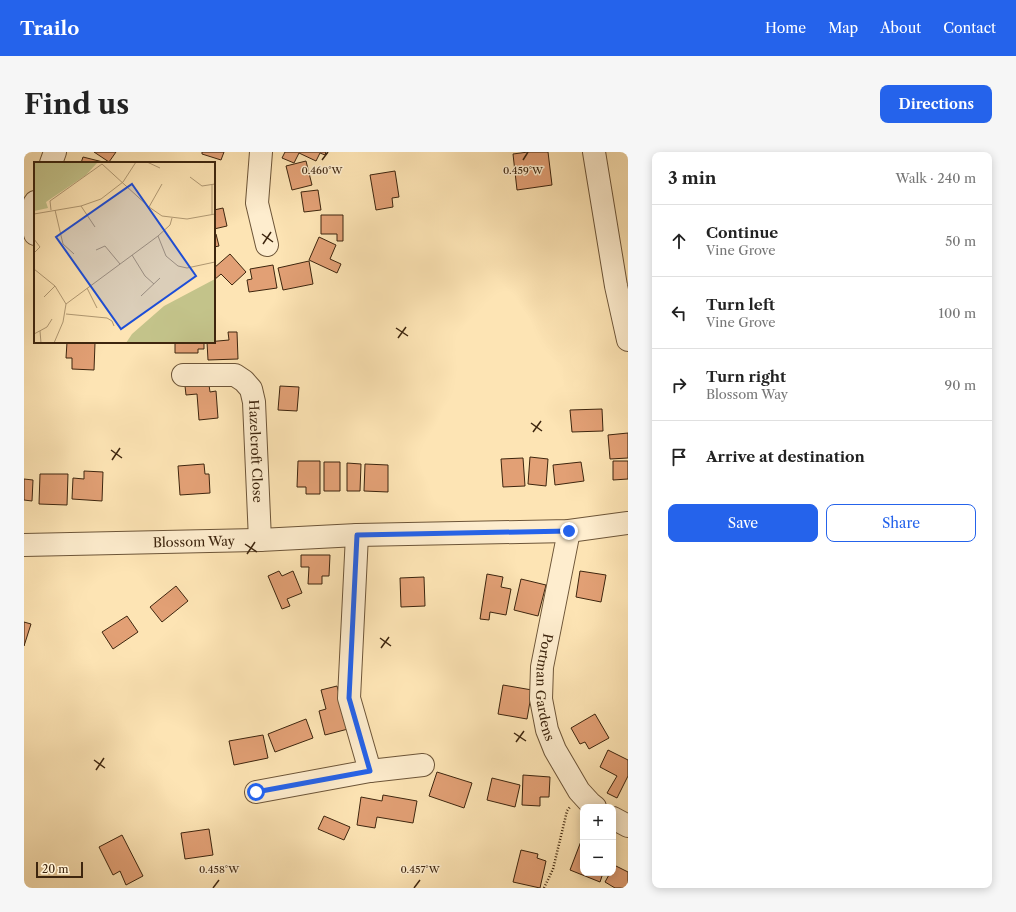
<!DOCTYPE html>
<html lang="en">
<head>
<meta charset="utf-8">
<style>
  body { margin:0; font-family:"Libre Caslon Text",serif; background:#f6f6f6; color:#222 }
  .controls { position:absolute; right:12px; bottom:12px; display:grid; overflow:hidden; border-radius:8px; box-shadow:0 2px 10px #0003 }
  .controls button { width:36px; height:36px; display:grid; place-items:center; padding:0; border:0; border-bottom:1px solid #e0e0e0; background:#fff; color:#222; font:20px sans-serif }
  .scale { position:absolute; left:12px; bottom:10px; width:47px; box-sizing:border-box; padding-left:4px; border:2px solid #3d250e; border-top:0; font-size:11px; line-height:14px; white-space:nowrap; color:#3d250e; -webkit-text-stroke:3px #feedce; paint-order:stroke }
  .stop { position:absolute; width:12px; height:12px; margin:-9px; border:3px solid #2563eb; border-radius:50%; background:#fff }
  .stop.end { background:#2563eb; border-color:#fff; box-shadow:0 1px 4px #0008 }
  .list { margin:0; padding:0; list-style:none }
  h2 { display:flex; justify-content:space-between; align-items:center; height:52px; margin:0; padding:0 16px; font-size:17px }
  h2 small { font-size:13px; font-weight:400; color:#767676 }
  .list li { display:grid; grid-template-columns:26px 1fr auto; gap:12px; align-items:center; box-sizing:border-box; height:72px; padding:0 16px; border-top:1px solid #e0e0e0 }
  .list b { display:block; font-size:15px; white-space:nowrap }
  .list p { margin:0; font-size:13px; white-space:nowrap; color:#767676 }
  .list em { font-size:13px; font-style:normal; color:#767676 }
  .actions { display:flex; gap:8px; padding:12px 16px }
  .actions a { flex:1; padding:9px 0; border:1px solid #2563eb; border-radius:8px; text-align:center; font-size:14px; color:#2563eb }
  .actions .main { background:#2563eb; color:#fff }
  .icon { flex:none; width:22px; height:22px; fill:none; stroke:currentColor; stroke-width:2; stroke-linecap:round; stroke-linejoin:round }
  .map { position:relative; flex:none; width:604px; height:736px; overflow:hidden; border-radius:8px }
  header { display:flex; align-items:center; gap:24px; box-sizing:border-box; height:56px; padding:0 20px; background:#2563eb; color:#fff }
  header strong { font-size:19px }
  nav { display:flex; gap:22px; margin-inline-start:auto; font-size:14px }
  .intro { display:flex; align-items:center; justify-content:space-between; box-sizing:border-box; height:96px; padding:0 24px }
  h1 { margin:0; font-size:28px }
  .button { padding:10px 18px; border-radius:8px; background:#2563eb; color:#fff; font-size:14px; font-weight:700 }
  main { display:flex; gap:24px; padding:0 24px }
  aside { flex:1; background:#fff; border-radius:8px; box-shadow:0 2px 10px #0003 }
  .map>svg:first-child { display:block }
</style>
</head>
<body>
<header>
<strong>Trailo</strong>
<nav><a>Home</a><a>Map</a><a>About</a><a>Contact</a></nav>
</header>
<div class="intro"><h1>Find us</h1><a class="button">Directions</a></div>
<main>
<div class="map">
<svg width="604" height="736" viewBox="0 0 604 736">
  <rect width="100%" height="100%" fill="#fde4b4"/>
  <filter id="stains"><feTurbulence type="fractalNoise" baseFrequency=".005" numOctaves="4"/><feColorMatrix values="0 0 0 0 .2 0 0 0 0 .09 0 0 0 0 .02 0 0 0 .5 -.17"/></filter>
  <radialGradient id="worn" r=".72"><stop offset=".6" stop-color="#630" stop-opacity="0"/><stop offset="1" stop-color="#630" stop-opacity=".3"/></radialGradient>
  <path fill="#e2a075" stroke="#3d250e" d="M70 0H92L85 10Z
    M178 0H200L197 8 178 2Z
    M261 0H302L301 3 296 1 292 9 275 1 270 11 258 6Z
    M504 0H524L528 33 493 38 489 2Z
    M59 5 79 10V11H57Z
    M282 9 288 33 268 38 262 14Z
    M371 19 375 45 368 46 369 55 352 58 346 23Z
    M294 38 297 58 280 60 277 40Z
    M199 56 203 74 190 77V58Z
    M297 63H319V89H313V82H297Z
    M190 82H192L195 94 190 95Z
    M295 85 312 93 306 107 317 112 313 121 285 108Z
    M206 102 222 120 208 133 197 122 190 128V116Z
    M285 109 289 132 259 138 254 116Z
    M249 113 253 136 225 140 223 128 228 127 226 117Z
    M204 180H213L214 207 184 208 183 190 205 188Z
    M43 190 71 191 70 218 48 217V206H42Z
    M151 190H180V197H174V201H151Z
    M185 233 186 240 192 239 194 266 175 268 173 242 162 243 161 234Z
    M256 234 275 235 273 259 254 258Z
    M578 257 579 279 548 280 546 258Z
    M604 281V306L586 307 584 283Z
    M506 305 524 307 522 334 504 332Z
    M499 306 501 334 479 335 477 307Z
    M274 309H296V342H282V335H273Z
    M589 309H604V327L589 328Z
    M300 310H316V339H300Z
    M557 310 560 329 531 333 529 313Z
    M323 311 337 312 336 339H323Z
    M180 312 181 322H185L186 341 156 343 154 314Z
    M341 312 364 313V340L340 339Z
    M60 319 79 320 78 349 48 347 49 326 60 327Z
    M16 322H44L43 353 15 352Z
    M0 327 9 328 8 349 0 348Z
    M277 403H306L305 424H298V432H284L285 415H277Z
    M255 419 258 424 269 419 278 441 263 447 266 454 258 457 244 424Z
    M556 419 582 423 577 450 552 445Z
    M463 422 479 425 477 435 487 437 482 463 466 460 465 468 456 467Z
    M400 425 401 454 377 455 376 426Z
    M497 427 522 433 514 464 490 458Z
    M152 434 164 449 138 470 126 455Z
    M103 464 114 480 89 497 78 480Z
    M0 470 7 472 0 494Z
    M479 533 508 538 503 567 474 562Z
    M313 534 324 577 301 583 295 559 302 557 297 538Z
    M571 562 585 586 565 597 561 590 556 592 547 576Z
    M282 567 289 586 251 600 244 582Z
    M239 583 244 606 210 613 205 589Z
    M584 598 604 608V624L593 646 583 641 593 624 576 615Z
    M413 620 448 631 440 656 405 644Z
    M499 623 526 625 525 645H516V654L498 653Z
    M468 626 496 633 491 655 463 648Z
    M359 643 393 649 389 671 353 665 351 676 333 673 337 645 358 649Z
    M300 664 326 675 320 688 294 677Z
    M185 677 189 703 161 707 157 681Z
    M98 683 119 724 102 733 96 719 89 723 75 695Z
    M559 684V721H579L576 730 546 718Z
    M497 698 514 702 513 706 522 709 516 736 489 730Z
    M590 713 604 720V736H591L581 730 586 721H589Z"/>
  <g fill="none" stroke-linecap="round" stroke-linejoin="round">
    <defs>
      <g id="minor">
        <path d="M237 0 233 51 243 93"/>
        <path d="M570 0 592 134 604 188"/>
        <path d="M27 11 31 0"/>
        <path d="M11 50 6 63 11 82"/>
        <path id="s1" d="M159 223H211L220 229 227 237 230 250 236 388"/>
        <path id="s2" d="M545 379 518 515 517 547 523 578 531 598 555 639 566 651 571 655"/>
        <path d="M333 383 325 546 346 619"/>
        <path id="s3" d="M0 393 236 388 333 383 545 379 604 371"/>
        <path d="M232 640 346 619 399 613"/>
        <path d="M589 666 604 674"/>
      </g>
    </defs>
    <use href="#minor" stroke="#6d5538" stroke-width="24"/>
    <path stroke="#3d250e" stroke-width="2.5" stroke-dasharray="1 2" stroke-linecap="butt" d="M520 736 529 717 543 659 546 655"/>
    <use href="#minor" stroke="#feedce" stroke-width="22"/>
  </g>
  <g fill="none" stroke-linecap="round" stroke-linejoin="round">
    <path stroke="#2563eb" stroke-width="5" d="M232 640 346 619 325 546 333 383 545 379"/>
  </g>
  <path fill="none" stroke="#3d250e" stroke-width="1.5" d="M298 8 304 0M499 8 504 0M238 82 249 90M239 92 247 80M372 176 384 184M374 186 382 175M507 271 518 279M509 280 517 269M87 298 98 306M88 308 96 296M221 392 233 400M223 402 231 390M356 486 367 494M357 496 365 485M490 581 502 589M492 590 500 579M70 608 81 616M72 618 80 606M189 736 195 728M390 736 396 728"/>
  <g text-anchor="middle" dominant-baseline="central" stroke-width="3" stroke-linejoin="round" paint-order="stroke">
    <g font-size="13" fill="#3d250e" stroke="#feedce">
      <text stroke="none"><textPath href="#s1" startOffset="136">Hazelcroft Close</textPath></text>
      <text stroke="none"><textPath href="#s3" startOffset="170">Blossom Way</textPath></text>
      <text stroke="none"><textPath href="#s2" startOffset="159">Portman Gardens</textPath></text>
    </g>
  </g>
  <g transform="translate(10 10)">
    <rect width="181" height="181" fill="#fde4b4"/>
    <path d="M0 0H62L63 1 52 13 12 40 14 46 0 49ZM181 117V181H92L98 172 130 144Z" fill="#c3c38a"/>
    <path fill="none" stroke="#b09872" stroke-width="1" d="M113 0 126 6M156 15 168 24 181 22M47 44 61 65M115 45 128 22M17 48 16 39 68 2 115 45 128 54 153 57 181 52M21 48 29 82 40 92M0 52 47 44 67 37 89 20 102 0M178 53V22M124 74 132 94 144 104 153 106 181 100M0 77 6 85 0 91M62 88 71 84 86 102M98 93 111 114 120 122M0 107 21 124 32 142M53 126 63 146M107 134 126 116M10 135 21 124M32 142 124 74 136 63 138 56M32 152 73 156 78 159 80 164M6 169 7 181M0 172 13 165 18 157M20 181 29 160 32 142"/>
    <path fill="#1d4ed8" fill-opacity="0.15" stroke="#1d4ed8" stroke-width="2" d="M98 22 162 114 87 167 22 75Z"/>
    <rect width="181" height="181" fill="none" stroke="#3d250e" stroke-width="2"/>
  </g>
  <g font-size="10" text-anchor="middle" fill="#3d250e" stroke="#feedce" stroke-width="3" stroke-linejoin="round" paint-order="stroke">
    <text x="298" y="22">0.460°W</text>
    <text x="499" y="22">0.459°W</text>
    <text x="195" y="721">0.458°W</text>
    <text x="396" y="721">0.457°W</text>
  </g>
  <rect width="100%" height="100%" filter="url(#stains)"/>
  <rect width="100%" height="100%" fill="url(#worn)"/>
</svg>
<div class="controls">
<button>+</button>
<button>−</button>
</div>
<div class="scale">20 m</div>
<div class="stop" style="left:232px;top:640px"></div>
<div class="stop end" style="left:545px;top:379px"></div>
</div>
<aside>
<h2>3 min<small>Walk · 240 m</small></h2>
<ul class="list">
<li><svg class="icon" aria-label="ahead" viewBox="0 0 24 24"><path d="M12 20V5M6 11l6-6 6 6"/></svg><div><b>Continue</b><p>Vine Grove</p></div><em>50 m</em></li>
<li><svg class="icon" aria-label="left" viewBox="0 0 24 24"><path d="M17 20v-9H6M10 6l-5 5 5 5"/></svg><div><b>Turn left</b><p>Vine Grove</p></div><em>100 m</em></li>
<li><svg class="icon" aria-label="right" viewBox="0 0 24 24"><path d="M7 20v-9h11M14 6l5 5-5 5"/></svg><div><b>Turn right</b><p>Blossom Way</p></div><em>90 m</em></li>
<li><svg class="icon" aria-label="arrive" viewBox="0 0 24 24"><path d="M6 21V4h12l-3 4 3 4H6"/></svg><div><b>Arrive at destination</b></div></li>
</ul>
<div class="actions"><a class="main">Save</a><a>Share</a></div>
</aside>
</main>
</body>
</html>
